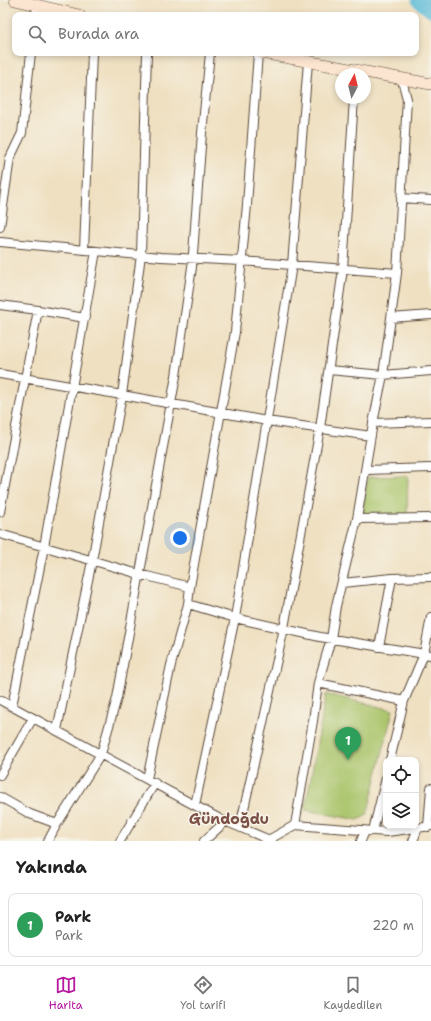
<!DOCTYPE html>
<html lang="tr">
<head>
<meta charset="utf-8">
<style>
  body { margin:0; font-family:"Shantell Sans",sans-serif; background:#f6f6f6; color:#222 }
  .controls { position:absolute; right:12px; bottom:12px; display:grid; overflow:hidden; border-radius:8px; box-shadow:0 2px 6px #0003 }
  .controls button { width:36px; height:36px; display:grid; place-items:center; padding:0; border:0; border-bottom:1px solid #e0e0e0; background:#fff; color:#222; font:20px sans-serif }
  .compass { position:absolute; left:335px; top:68px; width:36px; height:36px; border-radius:50%; background:#fff; box-shadow:0 2px 6px #0003; rotate:7deg }
  .you { position:absolute; left:180px; top:538px; width:14px; height:14px; margin:-10px; border:3px solid #fff; border-radius:50%; background:#1a73e8; box-shadow:0 0 0 6px #1a73e833 }
  .badge { display:grid; place-items:center; width:26px; height:26px; border-radius:50%; background:#b5179e; color:#fff; font-size:13px; font-weight:700 }
  .pin { position:absolute; translate:-50% -33px; filter:drop-shadow(0 1px 2px #0008) }
  .pin::after { content:''; position:absolute; top:21px; width:14px; height:12px; background:inherit; clip-path:polygon(0 0,100% 0,50% 100%) }
  .list { margin:0; padding:0; list-style:none }
  h2 { display:flex; justify-content:space-between; align-items:center; height:52px; margin:0; padding:0 16px; font-size:17px }
  h2 small { font-size:13px; font-weight:400; color:#767676 }
  .list li { display:grid; grid-template-columns:26px 1fr auto; gap:12px; align-items:center; box-sizing:border-box; height:64px; margin:0 8px 8px; padding:0 8px; border:1px solid #e0e0e0; border-radius:8px }
  .list b { display:block; font-size:15px; white-space:nowrap }
  .list p { margin:0; font-size:13px; white-space:nowrap; color:#767676 }
  .list em { font-size:13px; font-style:normal; color:#767676 }
  .icon { flex:none; width:22px; height:22px; fill:none; stroke:currentColor; stroke-width:2; stroke-linecap:round; stroke-linejoin:round }
  .map { position:relative; flex:none; width:431px; height:841px; overflow:hidden }
  .search { position:absolute; background:#fff; box-shadow:0 2px 6px #0003; left:12px; right:12px; top:12px; height:44px; display:flex; align-items:center; gap:10px; box-sizing:border-box; padding:0 14px; border-radius:8px; color:#767676; font-size:15px }
  .sheet { height:124px; background:#fff }
  nav { display:flex; justify-content:space-around; align-items:center; box-sizing:border-box; height:56px; border-top:1px solid #e0e0e0; background:#fff; font-size:11px; color:#767676 }
  nav a { display:grid; justify-items:center; gap:2px }
  nav .on { color:#b5179e }
  .map>svg:first-child { display:block }
</style>
</head>
<body>
<div class="map">
<svg width="431" height="841" viewBox="0 0 431 841">
  <rect width="100%" height="100%" fill="#f7f3e8"/>
  <filter id="ink" filterUnits="userSpaceOnUse"><feTurbulence type="fractalNoise" baseFrequency=".025" numOctaves="2"/><feDisplacementMap in="SourceGraphic" scale="8" xChannelSelector="R" yChannelSelector="G"/><feConvolveMatrix kernelMatrix="1 2 1 2 8 2 1 2 1" color-interpolation-filters="sRGB"/></filter>
  <filter id="wash" filterUnits="userSpaceOnUse"><feTurbulence type="fractalNoise" baseFrequency=".012" numOctaves="4" result="noise"/><feDisplacementMap in="SourceGraphic" scale="16" xChannelSelector="R" yChannelSelector="G"/><feGaussianBlur stdDeviation="0.9" result="paint"/><feColorMatrix in="noise" values="0 0 0 0 0 0 0 0 0 0 0 0 0 0 0 0 0 1.4 0 .05"/><feComposite in="paint" operator="in"/></filter>
  <g filter="url(#wash)">
    <rect width="100%" height="100%" fill="#efe0c1"/>
    <path fill="#aac56c" stroke="#727845" d="M408 476 407 515 361 519 368 477Z
      M326 694 393 710 367 815 358 820 305 810Z"/>
    <g fill="none" stroke-linecap="round" stroke-linejoin="round">
      <path stroke="#59bad7" stroke-width="15" d="M419 0 431 10"/>
    </g>
  </g>
  <g filter="url(#ink)">
    <g fill="none" stroke-linecap="round" stroke-linejoin="round">
      <defs>
        <path id="street" d="M36 15 37 5
          M401 198 431 200
          M0 227 10 158 22 133 31 53
          M0 242 161 257 241 261 397 273 407 99 402 80
          M84 250 92 53
          M397 273 391 318 431 315
          M0 305 38 310 85 318
          M391 318 383 375 373 423 431 421
          M329 370 383 375 431 371
          M0 374 122 395 267 421 371 436
          M366 470 431 468
          M0 512 38 310
          M357 519 431 518
          M0 534 139 574 190 587 188 604 171 665 147 779
          M342 583 392 578 431 577
          M190 587 235 332 247 205 258 53
          M188 604 235 618 320 637 431 655
          M379 647 392 578
          M318 683 404 701 390 760
          M0 700 220 819 272 841
          M404 701 424 654 431 617
          M12 706 44 547 96 251
          M57 730 92 561 122 395 141 255 147 53
          M0 775 33 718
          M0 797 30 814 57 824 101 754 117 698 176 376 192 267 202 133 210 53
          M195 805 235 618 292 265 308 62
          M295 825 313 721 318 683 331 639 336 606 357 519 373 423
          M240 827 284 628 320 428 343 269 354 98
          M428 827 431 788
          M373 831 386 778
          M270 839 295 825 387 832 431 826
          M48 841 57 824
          M120 841 155 783
          M204 841 226 821
          M361 841 365 831
          M413 841 418 828"/>
        <path id="secondary" d="M15 0 79 15
          M262 53 431 84"/>
      </defs>
      <use href="#street" stroke="#564536" stroke-width="10"/>
      <use href="#secondary" stroke="#564536" stroke-width="12"/>
      <use href="#street" stroke="#fff" stroke-width="8"/>
      <use href="#secondary" stroke="#fce5d0" stroke-width="11"/>
    </g>
  </g>
  <g text-anchor="middle" dominant-baseline="central" stroke-width="3" stroke-linejoin="round" paint-order="stroke">
    <g font-size="15" font-weight="bold" fill="#7c5248" stroke="#f7f3e8">
      <text x="229" y="819">Gündoğdu</text>
    </g>
  </g>
</svg>
<div class="controls">
<button><svg class="icon" aria-label="locate" viewBox="0 0 24 24"><circle cx="12" cy="12" r="6"/><path d="M12 2v4M12 18v4M2 12h4M18 12h4"/></svg></button>
<button><svg class="icon" aria-label="layers" viewBox="0 0 24 24"><path d="M12 4l9 5-9 5-9-5zM3 14l9 5 9-5"/></svg></button>
</div>
<svg class="compass" viewBox="-18 -18 36 36"><path d="M0-13l5 13h-10z" fill="#e53935"/><path d="M0 13l5-13h-10z" fill="#767676"/></svg>
<div class="you"></div>
<div class="pin badge" style="left:348px;top:760px;background:#2e9e5b">1</div>
<div class="search"><svg class="icon" aria-label="search" viewBox="0 0 24 24"><circle cx="10" cy="10" r="6"/><path d="M15 15l6 6"/></svg>Burada ara</div>
</div>
<section class="sheet">
<h2>Yakında<small></small></h2>
<ul class="list">
<li><span class="badge" style="background:#2e9e5b">1</span><div><b>Park</b><p>Park</p></div><em>220 m</em></li>
</ul>
</section>
<nav>
<a class="on"><svg class="icon" aria-label="map" viewBox="0 0 24 24"><path d="M3 6l6-2 6 2 6-2v14l-6 2-6-2-6 2zM9 4v14M15 6v14"/></svg>Harita</a>
<a><svg class="icon" aria-label="directions" viewBox="0 0 24 24"><path d="M12 3l9 9-9 9-9-9zM9 14v-3h6M13 9l2 2-2 2"/></svg>Yol tarifi</a>
<a><svg class="icon" aria-label="saved" viewBox="0 0 24 24"><path d="M7 4h10v16l-5-4-5 4z"/></svg>Kaydedilen</a>
</nav>
</body>
</html>
